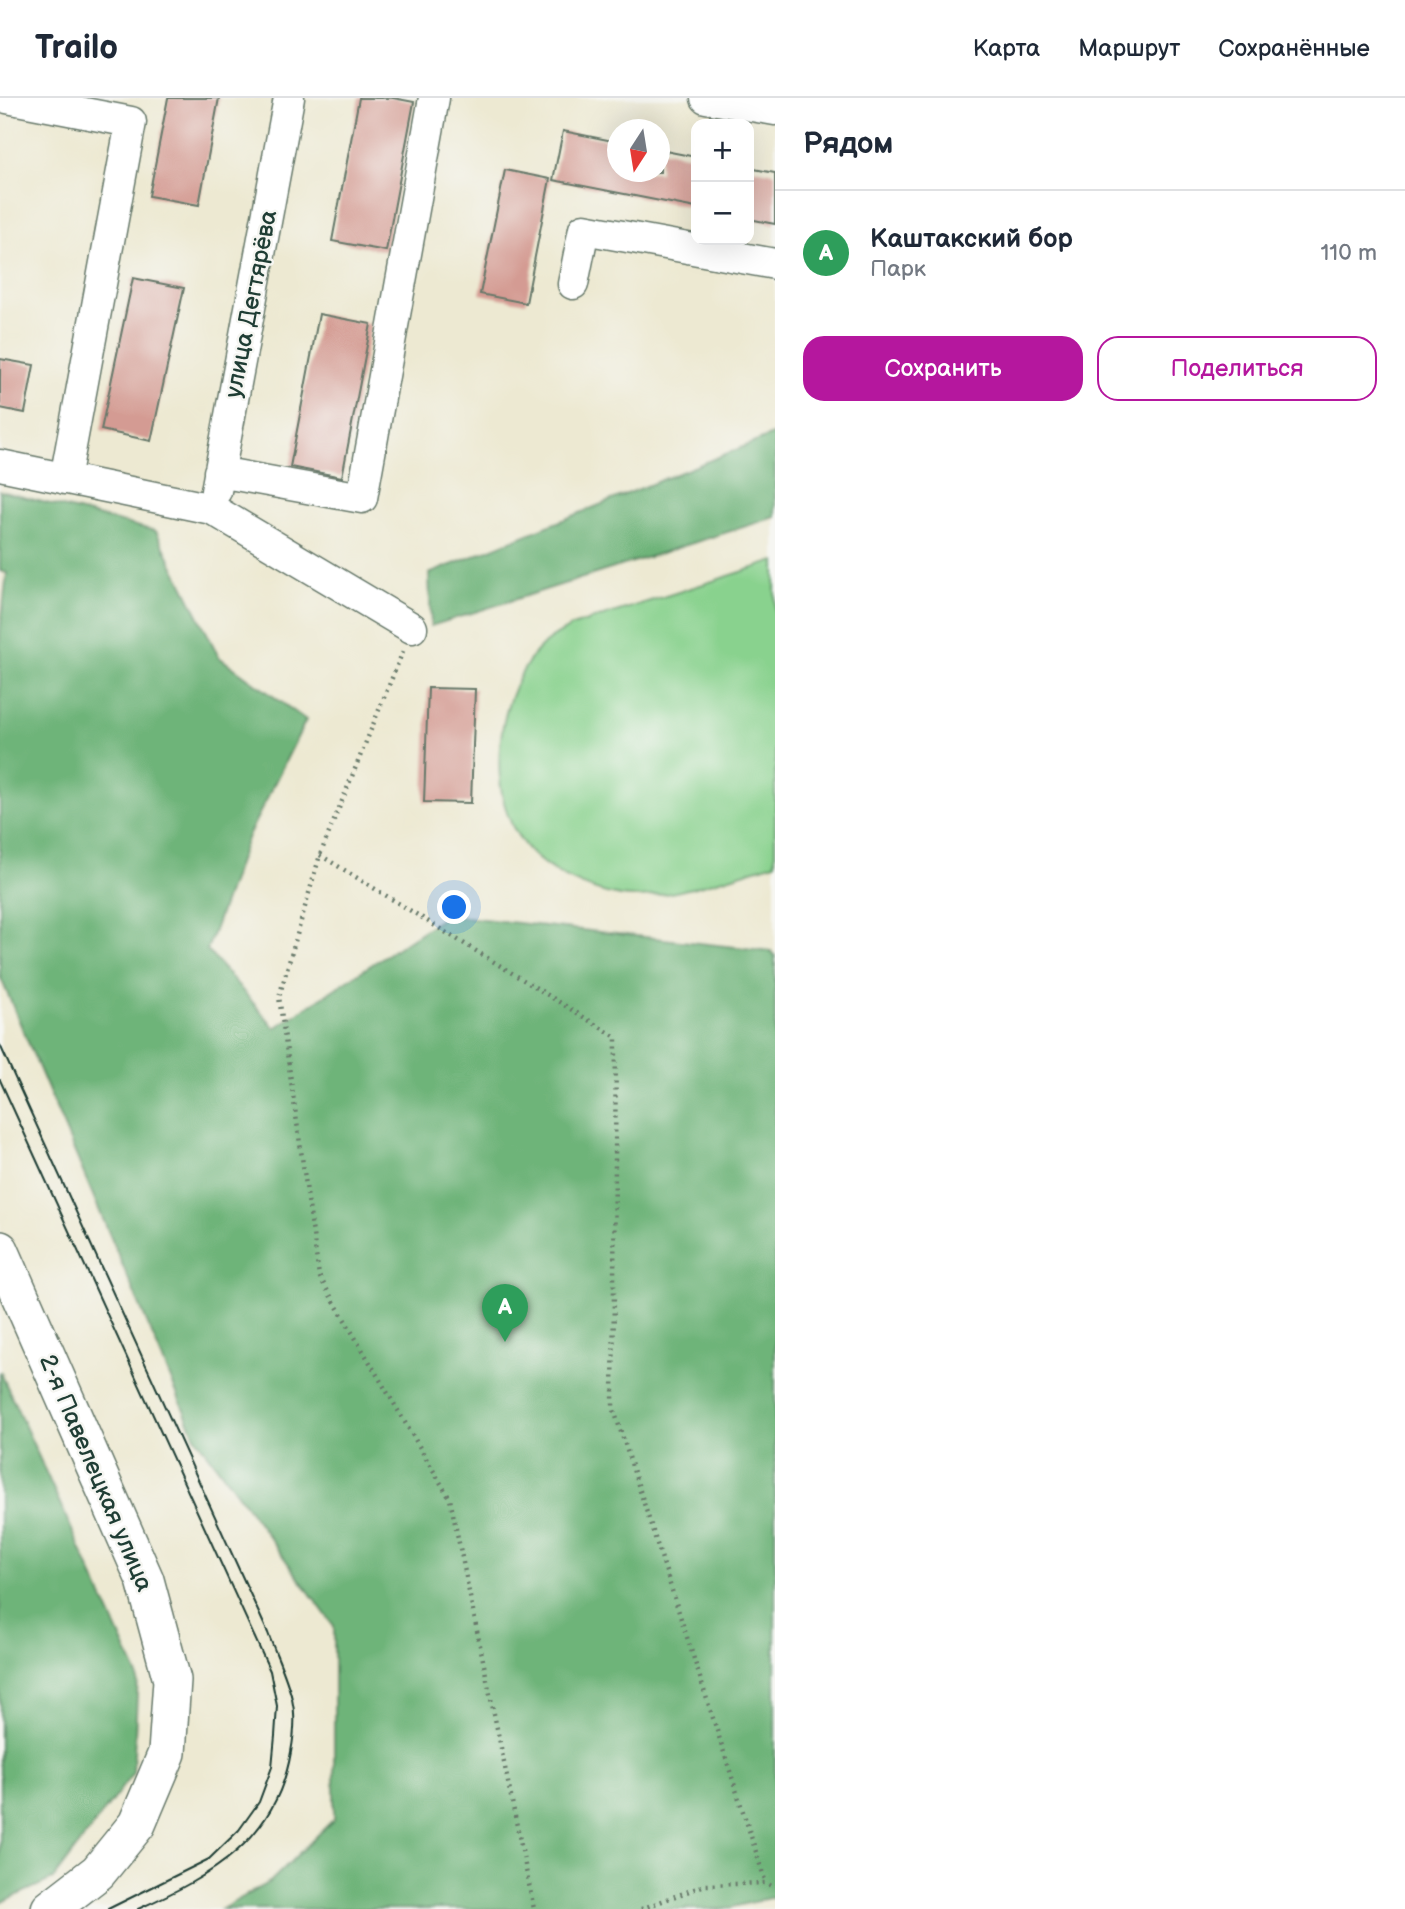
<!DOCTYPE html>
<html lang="ru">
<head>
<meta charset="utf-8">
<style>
  body { margin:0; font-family:"Balsamiq Sans",sans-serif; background:#f6f6f7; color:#1f2937 }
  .controls { position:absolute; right:21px; top:21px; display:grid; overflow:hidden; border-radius:14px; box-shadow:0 7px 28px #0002 }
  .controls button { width:63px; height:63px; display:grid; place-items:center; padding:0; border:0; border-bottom:2px solid #e0e1e3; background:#fff; color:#1f2937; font:35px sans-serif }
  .compass { position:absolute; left:607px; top:21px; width:63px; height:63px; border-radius:50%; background:#fff; box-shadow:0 7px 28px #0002; rotate:192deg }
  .you { position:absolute; left:455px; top:810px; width:24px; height:24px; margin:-18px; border:5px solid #fff; border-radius:50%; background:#1a73e8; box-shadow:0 0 0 10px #1a73e833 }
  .badge { display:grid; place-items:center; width:46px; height:46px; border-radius:50%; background:#b5179e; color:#fff; font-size:23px; font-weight:700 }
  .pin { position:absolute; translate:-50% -58px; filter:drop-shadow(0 2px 4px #0008) }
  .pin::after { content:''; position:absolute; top:37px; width:24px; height:21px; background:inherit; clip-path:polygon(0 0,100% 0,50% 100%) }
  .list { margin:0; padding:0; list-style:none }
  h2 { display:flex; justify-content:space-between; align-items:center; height:91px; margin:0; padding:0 28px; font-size:30px }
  h2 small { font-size:23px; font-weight:400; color:#747a83 }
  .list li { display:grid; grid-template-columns:46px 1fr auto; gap:21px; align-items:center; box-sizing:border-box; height:126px; padding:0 28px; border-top:2px solid #e0e1e3 }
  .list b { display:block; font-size:26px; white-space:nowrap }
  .list p { margin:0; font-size:23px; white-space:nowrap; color:#747a83 }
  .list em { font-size:23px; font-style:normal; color:#747a83 }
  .actions { display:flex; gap:14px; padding:21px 28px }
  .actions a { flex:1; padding:16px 0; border:2px solid #b5179e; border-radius:21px; text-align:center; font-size:24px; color:#b5179e }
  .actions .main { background:#b5179e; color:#fff }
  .map { position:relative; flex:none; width:775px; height:1811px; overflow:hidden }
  header { display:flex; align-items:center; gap:42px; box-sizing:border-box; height:98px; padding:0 35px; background:#fff; border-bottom:2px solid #e0e1e3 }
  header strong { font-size:33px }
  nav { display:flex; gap:38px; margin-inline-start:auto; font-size:24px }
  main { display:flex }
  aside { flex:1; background:#fff }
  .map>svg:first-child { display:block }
</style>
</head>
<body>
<header>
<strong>Trailo</strong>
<nav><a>Карта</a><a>Маршрут</a><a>Сохранённые</a></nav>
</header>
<main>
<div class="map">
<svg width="775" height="1811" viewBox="0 0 775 1811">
  <rect width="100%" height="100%" fill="#f6f6f2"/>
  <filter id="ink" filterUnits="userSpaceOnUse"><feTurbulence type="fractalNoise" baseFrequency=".0143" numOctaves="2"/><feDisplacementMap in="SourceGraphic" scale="14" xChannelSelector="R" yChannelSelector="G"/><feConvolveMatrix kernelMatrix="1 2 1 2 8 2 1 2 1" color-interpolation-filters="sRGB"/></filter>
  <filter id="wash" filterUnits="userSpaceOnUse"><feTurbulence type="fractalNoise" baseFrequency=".00686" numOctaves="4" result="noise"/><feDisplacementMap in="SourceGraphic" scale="28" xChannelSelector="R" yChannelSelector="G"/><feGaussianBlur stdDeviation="1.57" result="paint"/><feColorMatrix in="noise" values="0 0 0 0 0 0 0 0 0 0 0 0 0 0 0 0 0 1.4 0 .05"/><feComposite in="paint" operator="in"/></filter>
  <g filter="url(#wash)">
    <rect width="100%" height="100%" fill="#ede9d2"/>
    <path fill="#89d28e" stroke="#548861" stroke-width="2" d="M775 463V765C733 777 661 805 620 798 590 793 547 774 527 750 481 699 496 589 545 545 553 538 564 533 572 528Z"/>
    <path fill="#6eb479" stroke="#467856" stroke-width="2" d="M775 336V419L431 528 429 476Z
      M0 393 156 433 219 559 306 622 248 738 207 852 275 930 447 817 771 853 775 858V1799L724 1811H222L271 1783 334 1721V1528L195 1338 0 878V534L7 475 0 473Z
      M0 1273 138 1578 133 1675 53 1781 0 1805Z"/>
    <g id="blocks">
      <path fill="#d49b93" d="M168 0H219L199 107 149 98Z
        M359 0H393L414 4 386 153 332 143Z
        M563 33 618 44V74H660V52L696 59V110L553 82Z
        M749 70 775 75V126L749 121Z
        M505 72 550 81 526 205 480 196Z
        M133 180 184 190 151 343 101 332Z
        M319 216 371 226 342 379 290 369Z
        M0 261 34 267 25 315 0 310Z
        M428 590 475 591 471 705 424 704Z"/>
    </g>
  </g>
  <g filter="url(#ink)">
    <use href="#blocks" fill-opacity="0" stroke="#67796b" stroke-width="2"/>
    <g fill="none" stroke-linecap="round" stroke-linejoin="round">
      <defs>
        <path id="minor" d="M7 0 131 24 65 381
          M706 0 775 12
          M573 186 584 131 775 166
          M0 367 212 411 412 530
          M219 374 362 400 434 0
          M216 393 289 0"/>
        <path id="major" d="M0 1152 145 1482 172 1582 167 1655 137 1726 98 1774 50 1811"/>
      </defs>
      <use href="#minor" stroke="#67796b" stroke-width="33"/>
      <use href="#major" stroke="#67796b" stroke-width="40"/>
      <path stroke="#67796b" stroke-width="4.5" stroke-dasharray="2 5" stroke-linecap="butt" d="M403 553 320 757 279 899 319 1178 450 1401 534 1811
        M320 757 616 939 613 1309 766 1785
        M641 1811 705 1787 766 1785 775 1790"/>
      <use href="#minor" stroke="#fff" stroke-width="30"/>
      <use href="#major" stroke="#fff" stroke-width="37"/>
      <path stroke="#1f3d34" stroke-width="2" d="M0 947 268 1535C276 1557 287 1579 292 1601 296 1617 294 1638 291 1654 276 1742 213 1777 138 1811
        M0 982 270 1573 277 1608 275 1638 272 1669 259 1704 239 1732 209 1761 108 1811"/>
    </g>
  </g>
  <g text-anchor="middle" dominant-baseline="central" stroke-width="5" stroke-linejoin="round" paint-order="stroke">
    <g font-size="24" fill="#1f3d34" stroke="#f6f6f2">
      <text transform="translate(251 206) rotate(-79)">улица Дегтярёва</text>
      <text transform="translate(96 1375) rotate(67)">2-я Павелецкая улица</text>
    </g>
  </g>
</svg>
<div class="controls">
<button>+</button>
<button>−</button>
</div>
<svg class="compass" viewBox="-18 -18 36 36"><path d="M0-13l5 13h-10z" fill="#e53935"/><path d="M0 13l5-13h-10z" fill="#747a83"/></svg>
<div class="you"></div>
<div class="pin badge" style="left:505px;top:1244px;background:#2e9e5b">A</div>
</div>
<aside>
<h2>Рядом<small></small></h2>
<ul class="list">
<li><span class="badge" style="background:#2e9e5b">A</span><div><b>Каштакский бор</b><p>Парк</p></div><em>110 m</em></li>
</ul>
<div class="actions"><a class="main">Сохранить</a><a>Поделиться</a></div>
</aside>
</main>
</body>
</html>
